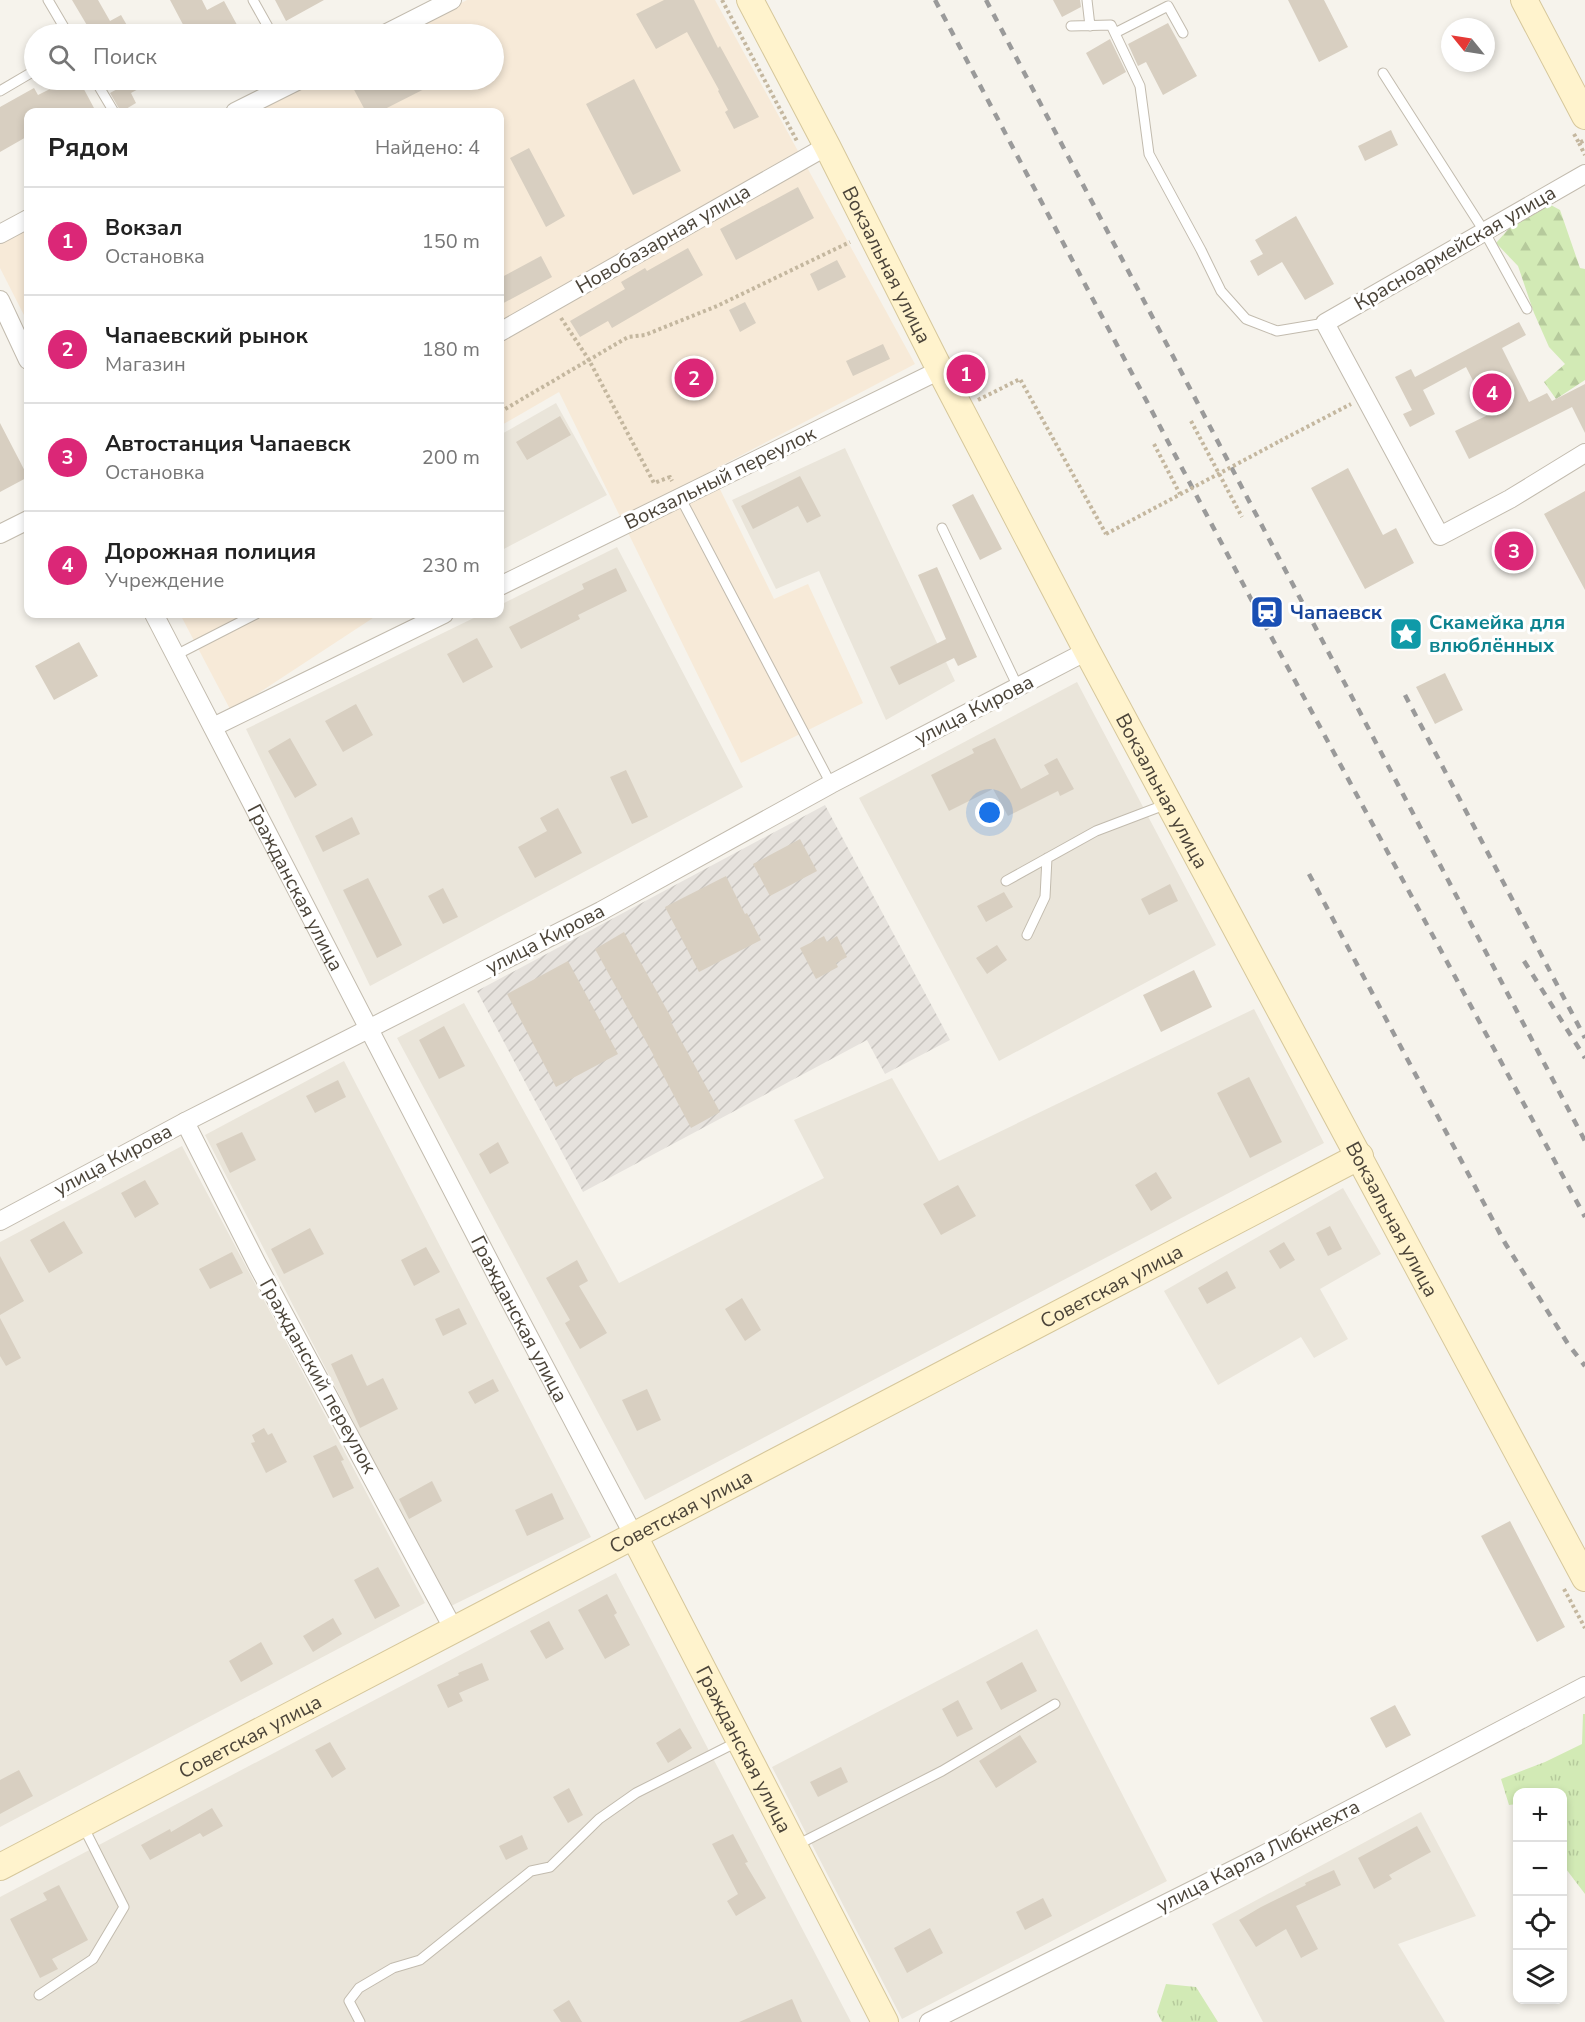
<!DOCTYPE html>
<html lang="ru">
<head>
<meta charset="utf-8">
<style>
  body { margin:0; font-family:"Nunito Sans",sans-serif; background:#f6f6f6; color:#222 }
  .controls { position:absolute; right:18px; bottom:18px; display:grid; overflow:hidden; border-radius:12px; box-shadow:0 3px 9px #0003 }
  .controls button { width:54px; height:54px; display:grid; place-items:center; padding:0; border:0; border-bottom:2px solid #e0e0e0; background:#fff; color:#222; font:30px sans-serif }
  .compass { position:absolute; left:1441px; top:18px; width:54px; height:54px; border-radius:50%; background:#fff; box-shadow:0 3px 9px #0003; rotate:300deg }
  .you { position:absolute; left:990px; top:813px; width:21px; height:21px; margin:-15px; border:4px solid #fff; border-radius:50%; background:#1a73e8; box-shadow:0 0 0 9px #1a73e833 }
  .badge { display:grid; place-items:center; width:39px; height:39px; border-radius:50%; background:#db2777; color:#fff; font-size:20px; font-weight:700 }
  .pin { position:absolute; translate:-50% -50%; border:3px solid #fff; box-shadow:0 2px 6px #0006 }
  .list { margin:0; padding:0; list-style:none }
  h2 { display:flex; justify-content:space-between; align-items:center; height:78px; margin:0; padding:0 24px; font-size:26px }
  h2 small { font-size:20px; font-weight:400; color:#767676 }
  .list li { display:grid; grid-template-columns:39px 1fr auto; gap:18px; align-items:center; box-sizing:border-box; height:108px; padding:0 24px; border-top:2px solid #e0e0e0 }
  .list b { display:block; font-size:22px; white-space:nowrap }
  .list p { margin:0; font-size:20px; white-space:nowrap; color:#767676 }
  .list em { font-size:20px; font-style:normal; color:#767676 }
  .icon { flex:none; width:33px; height:33px; fill:none; stroke:currentColor; stroke-width:2; stroke-linecap:round; stroke-linejoin:round }
  .map { position:relative; flex:none; width:1585px; height:2022px; overflow:hidden }
  .search { position:absolute; background:#fff; box-shadow:0 3px 9px #0003; left:24px; top:24px; width:480px; height:66px; display:flex; align-items:center; gap:15px; box-sizing:border-box; padding:0 21px; border-radius:33px; color:#767676; font-size:22px }
  .panel { position:absolute; background:#fff; box-shadow:0 3px 9px #0003; left:24px; top:108px; width:480px; height:510px; border-radius:12px }
  .map>svg:first-child { display:block }
</style>
</head>
<body>
<div class="map">
<svg width="1585" height="2022" viewBox="0 0 1585 2022">
  <defs>
    <pattern id="industrial-furrows" width="10" height="10" patternUnits="userSpaceOnUse" patternTransform="scale(1.5)"><rect width="10" height="10" fill="#e6e2dd"/><path d="M-1 1l2-2M0 10L10 0M9 11l2-2" fill="none" stroke="#c7c3be"/></pattern>
    <pattern id="grass-tufts" width="24" height="20" patternUnits="userSpaceOnUse" patternTransform="scale(1.5)"><rect width="24" height="20" fill="#d2eab5"/><path d="M3 7l-1-3M5 7V3M7 7l1-3M15 17l-1-3M17 17v-4M19 17l1-3" fill="none" stroke="#b6ca9c"/></pattern>
    <pattern id="forest-firs" width="22" height="20" patternUnits="userSpaceOnUse" patternTransform="scale(1.5)"><rect width="22" height="20" fill="#d2eab5"/><path d="M5 1l3.5 6h-7zM16 11l3.5 6h-7z" fill="#b6ca9c"/></pattern>
  </defs>
  <rect width="100%" height="100%" fill="#f6f3ec"/>
  <path fill="#eae5da" d="M556 403 607 495 500 551V435Z
    M845 448 955 681 886 720 819 571 776 589 732 500Z
    M617 547 743 787 370 986 246 729 482 614H500V605Z
    M1077 682 1216 945 999 1061 859 798Z
    M464 1003 619 1283 824 1178 794 1120 892 1078 939 1161 1254 1009 1324 1143 645 1500 397 1038Z
    M344 1061 591 1537 449 1607 205 1135Z
    M182 1146 425 1603 0 1827V1242Z
    M1343 1188 1381 1254 1320 1289 1348 1339 1314 1358 1301 1337 1218 1385 1164 1291Z
    M616 1573 851 2022H0V1897Z
    M1037 1629 1167 1881 902 2019 772 1767Z
    M1421 1812 1476 1916 1398 1944 1445 2022H1263L1212 1924Z"/>
  <path fill="#f7ead8" d="M467 0H715L915 364 711 471 774 599 808 584 863 703 741 763 559 392 500 426V112H250L314 80H494V34H401Z
    M28 228V323L0 268V243Z
    M180 614H379L231 711Z"/>
  <path fill="url(#industrial-furrows)" d="M825 805 950 1040 885 1074 867 1040 583 1192 477 991Z"/>
  <path fill="url(#grass-tufts)" d="M1583 1714H1585V1894L1563 1865 1562 1792H1518L1517 1804 1509 1805 1501 1779 1545 1762 1582 1744Z
    M1166 1984 1196 1987 1218 2022H1162L1157 2012Z"/>
  <path fill="url(#forest-firs)" d="M1549 204 1560 210 1580 268 1585 269V380L1556 399 1544 382 1565 364 1549 347 1534 313 1518 266 1496 243 1513 224Z"/>
  <path fill="#d8cfc1" d="M72 0H98L110 21 121 15 132 34H88L91 32Z
    M170 0H202L207 10 224 1 242 34H188Z
    M275 0H324L286 21Z
    M664 0H694L718 48 720 46 759 117 734 129 725 112 728 110 718 91 719 90 687 32 656 49 636 14Z
    M1053 0H1080L1081 7 1062 17Z
    M1288 0H1324L1348 47 1319 62Z
    M1168 23 1197 76 1163 95 1146 62 1138 66 1128 44Z
    M1110 39 1126 72 1103 85 1086 53Z
    M634 79 681 171 633 195 586 104Z
    M68 80H79L94 108 84 112H28V136L0 152V107L34 88 38 95Z
    M114 80H155L131 93 136 103 121 112 110 93 119 88Z
    M364 80H442L379 112H366L352 86Z
    M1391 130 1398 145 1365 161 1358 146Z
    M529 148 565 216 546 227 510 158Z
    M798 187 814 218 736 260 720 229Z
    M1296 216 1334 284 1305 300 1282 262 1258 276 1250 261 1263 254 1255 240Z
    M688 248 703 275 612 328 608 321 580 337 570 321 625 289 621 282 645 268 647 271Z
    M541 256 552 277 500 305V278Z
    M837 260 846 277 818 291 810 274Z
    M745 302 756 323 740 332 729 310Z
    M1519 322 1526 335 1502 348 1529 402 1547 393 1552 401 1585 384V433L1572 407 1469 459 1455 431 1490 414 1466 367 1423 390 1435 414 1410 427 1403 414 1412 410 1395 377 1411 369 1415 377Z
    M883 344 890 359 853 376 846 361Z
    M560 416 571 435 527 460 516 442Z
    M0 423 28 477 0 492Z
    M1348 468 1383 535 1396 528 1414 563 1365 589 1311 488Z
    M800 476 821 516 807 523 798 506 753 529 741 506Z
    M1585 491V590L1544 514Z
    M973 494 1002 549 980 560 952 505Z
    M937 567 977 657 958 666 954 658 899 685 890 667 946 639 918 575Z
    M616 568 627 591 578 615 580 619 521 649 509 627 584 589 582 584Z
    M477 638 493 667 463 683 447 654Z
    M79 642 98 676 54 700 35 666Z
    M1445 673 1463 710 1435 724 1416 687Z
    M356 704 373 735 343 752 325 721Z
    M290 738 317 785 295 798 268 751Z
    M995 738 1021 789 1049 774 1044 765 1057 758 1074 789 1060 796 1058 791 1008 816 993 789 949 811 931 775 974 753 972 749Z
    M626 770 648 817 632 824 610 777Z
    M558 808 582 853 535 878 518 847 547 831 540 818Z
    M352 817 360 834 323 852 315 836Z
    M800 839 817 871 770 896 753 864Z
    M726 876 745 914 747 913 761 940 699 972 665 907Z
    M368 878 402 945 377 958 343 890Z
    M1170 884 1178 901 1149 915 1141 899Z
    M443 888 458 917 443 924 428 896Z
    M1004 892 1013 907 986 922 977 906Z
    M624 932 673 1021 671 1022 720 1112 691 1128 653 1056H654L595 949Z
    M824 936 827 942 837 936 847 957 836 963 838 967 816 979 800 948Z
    M997 945 1007 960 987 974 976 958Z
    M568 961 618 1054 556 1087 507 994Z
    M1194 970 1212 1007 1161 1032 1143 995Z
    M444 1026 465 1066 439 1079 419 1040Z
    M1249 1077 1282 1142 1250 1158 1217 1093Z
    M338 1080 346 1097 315 1113 306 1096Z
    M242 1132 256 1160 230 1173 216 1144Z
    M498 1142 509 1163 490 1174 479 1154Z
    M1156 1172 1172 1198 1151 1211 1135 1185Z
    M145 1180 159 1204 135 1218 121 1193Z
    M958 1185 976 1216 941 1235 923 1204Z
    M64 1221 83 1253 49 1273 30 1240Z
    M1330 1226 1342 1249 1328 1256 1316 1233Z
    M310 1228 324 1254 284 1274 271 1249Z
    M1284 1242 1295 1260 1280 1269 1269 1251Z
    M426 1247 440 1272 414 1286 401 1260Z
    M232 1252 243 1273 210 1289 199 1269Z
    M0 1256 24 1301 0 1315Z
    M577 1260 588 1281 579 1286 607 1333 580 1349 565 1323 570 1320 546 1278Z
    M1227 1271 1236 1288 1207 1304 1198 1288Z
    M742 1298 761 1330 745 1341 725 1309Z
    M459 1308 467 1324 443 1336 435 1319Z
    M0 1318 21 1358 6 1366 0 1356Z
    M352 1354 367 1386 383 1378 398 1409 360 1428 331 1364Z
    M493 1379 499 1391 475 1404 468 1392Z
    M647 1389 661 1420 637 1431 622 1400Z
    M264 1428 268 1435 272 1433 287 1462 266 1473 251 1443 255 1442 252 1435Z
    M336 1445 344 1460 341 1461 354 1488 333 1498 313 1456Z
    M432 1481 442 1501 409 1519 399 1499Z
    M552 1493 564 1519 527 1536 515 1510Z
    M1510 1521 1565 1627 1537 1642 1481 1536Z
    M378 1567 400 1606 375 1619 354 1580Z
    M607 1594 617 1613 614 1615 630 1645 605 1659 578 1610Z
    M333 1618 342 1634 313 1652 303 1636Z
    M549 1621 564 1649 546 1659 530 1631Z
    M261 1642 273 1664 241 1682 229 1661Z
    M1022 1662 1037 1691 1001 1710 986 1682Z
    M482 1663 489 1680 459 1693 463 1701 448 1708 437 1685 459 1675 458 1673Z
    M958 1700 973 1729 957 1737 942 1709Z
    M1395 1705 1411 1735 1386 1748 1370 1718Z
    M680 1728 692 1748 668 1763 656 1743Z
    M1020 1735 1037 1762 996 1788 979 1761Z
    M330 1742 346 1769 332 1778 315 1750Z
    M841 1767 848 1782 818 1797 810 1782Z
    M19 1770 33 1796 0 1814V1780Z
    M569 1788 583 1815 568 1823 553 1797Z
    M212 1808 223 1826 203 1837 200 1833 150 1860 141 1845 170 1829 171 1832Z
    M1417 1826 1431 1852 1389 1875 1392 1879 1374 1889 1358 1858Z
    M733 1834 748 1862 745 1863 766 1898 736 1916 727 1901 738 1894 712 1844Z
    M522 1835 528 1849 506 1860 499 1846Z
    M1334 1870 1341 1885 1296 1906 1318 1949 1301 1958 1286 1929 1256 1947 1239 1920 1261 1907 1306 1885 1305 1883Z
    M59 1885 88 1940 52 1959 58 1969 40 1978 10 1919 47 1900 43 1893Z
    M1043 1898 1052 1916 1025 1930 1016 1912Z
    M930 1928 943 1953 907 1973 894 1948Z
    M792 1999 802 2022H739Z
    M569 2000 582 2022H561L553 2010Z"/>
  <g fill="none" stroke-linecap="round" stroke-linejoin="round">
    <defs>
      <path id="lane" d="M48 0 68 34
        M253 0 272 34
        M1087 0 1090 26
        M1071 26 1111 25 1140 86 1149 154 1201 250 1221 291 1246 319 1277 331 1325 323
        M1115 33 1168 6 1183 33
        M1383 73 1484 231 1527 309
        M95 80 114 112
        M0 91 34 71
        M680 497 831 784
        M942 528 1018 687
        M176 655 256 614
        M1006 881 1096 831 1167 804
        M1027 935 1045 897 1047 858
        M795 1846 942 1771 1055 1704
        M39 1995 93 1959 124 1907 83 1826
        M360 2022 349 2001 359 1988 393 1968 420 1960 531 1871 550 1867 599 1819 636 1793 739 1741"/>
      <g id="street">
        <path d="M385 34 452 0"/>
        <path d="M235 112 299 80"/>
        <path d="M1585 174 1325 323 1440 536 1510 499 1585 453"/>
        <path d="M0 234 28 219"/>
        <path d="M0 300 28 360"/>
        <path d="M500 332 827 146"/>
        <path d="M0 534 28 520"/>
        <path d="M500 586 940 370"/>
        <path id="s1" d="M154 614 500 1282 634 1536"/>
        <path d="M213 727 444 614"/>
        <path d="M185 1122 257 1264 454 1630"/>
        <path d="M0 1221 185 1122 601 911 831 784 1087 651"/>
        <path d="M929 2022 1261 1856 1585 1686"/>
      </g>
      <g id="secondary">
        <path id="s2" d="M750 0 827 146 940 370 1087 651 1585 1578"/>
        <path d="M1524 0 1585 116"/>
        <path id="s3" d="M634 1536 885 2022"/>
        <path id="s4" d="M0 1867 1360 1156"/>
      </g>
    </defs>
    <use href="#lane" stroke="#c2bbae" stroke-width="11"/>
    <use href="#street" stroke="#c2bbae" stroke-width="20"/>
    <use href="#secondary" stroke="#d6c79b" stroke-width="28"/>
    <path stroke="#c4b79f" stroke-width="4" stroke-dasharray="3 3" stroke-linecap="butt" d="M722 0 798 143
      M1574 134 1579 143 1585 140
      M1579 143 1585 155
      M561 318 589 360 654 483 670 477 672 481
      M978 400 1020 379 1106 534
      M500 412 628 337 645 335 717 306 850 242
      M1191 421 1242 517
      M1280 441 1351 404
      M1154 444 1180 494
      M1564 1589 1585 1628"/>
    <use href="#lane" stroke="#fff" stroke-width="9"/>
    <use href="#street" stroke="#fff" stroke-width="18"/>
    <use href="#secondary" stroke="#fff3cd" stroke-width="26"/>
    <path stroke="#9a9a9a" stroke-width="4.5" stroke-dasharray="8 8" stroke-linecap="butt" d="M935 0 1260 616 1585 1217
      M986 0 1585 1141
      M1405 695 1585 1038
      M1309 874 1505 1243 1568 1344 1585 1366
      M1524 961 1585 1058"/>
    <path stroke="#c4b79f" stroke-width="4" stroke-dasharray="3 3" stroke-linecap="butt" d="M1106 534 1280 441"/>
  </g>
  <defs>
    <symbol id="station-square" viewBox="-11 -11 22 22"><rect x="-9" y="-9" width="18" height="18" rx="4" fill="#1a4fb4" stroke="#fff"/><path d="M-3-6H3Q5-6 5-4V2Q5 4 3 4L4.5 6H3L1.5 4h-3L-3 6H-4.5L-3 4Q-5 4-5 2V-4Q-5-6-3-6ZM-3.5-4v3h7v-3ZM-3.5 1v1.5H-2V1ZM2 1v1.5H3.5V1Z" fill="#fff"/></symbol>
    <symbol id="sight-square" viewBox="-11 -11 22 22"><rect x="-9" y="-9" width="18" height="18" rx="4" fill="#0f9aa8" stroke="#fff"/><path d="M0-6L1.8-2.2L6-1.7L2.9 1.2L3.7 5.4L0 3.3L-3.7 5.4L-2.9 1.2L-6-1.7L-1.8-2.2Z" fill="#fff"/></symbol>
  </defs>
  <g fill-rule="evenodd">
    <use href="#station-square" x="1248" y="593" width="38" height="38"/>
    <use href="#sight-square" x="1387" y="615" width="38" height="38"/>
  </g>
  <g text-anchor="middle" dominant-baseline="central" stroke-width="6" stroke-linejoin="round" paint-order="stroke">
    <g font-size="20" fill="#4b4439" stroke="#fff">
      <text transform="translate(663 239) rotate(-30)">Новобазарная улица</text>
      <text transform="translate(1455 248) rotate(-30)">Красноармейская улица</text>
      <text stroke="none"><textPath href="#s2" startOffset="298">Вокзальная улица</textPath></text>
      <text transform="translate(720 478) rotate(-26)">Вокзальный переулок</text>
      <text transform="translate(974 710) rotate(-27)">улица Кирова</text>
      <text stroke="none"><textPath href="#s2" startOffset="892">Вокзальная улица</textPath></text>
      <text stroke="none"><textPath href="#s1" startOffset="308">Гражданская улица</textPath></text>
      <text transform="translate(545 939) rotate(-27)">улица Кирова</text>
      <text transform="translate(113 1160) rotate(-28)">улица Кирова</text>
      <text stroke="none"><textPath href="#s2" startOffset="1378">Вокзальная улица</textPath></text>
      <text stroke="none"><textPath href="#s4" startOffset="1254">Советская улица</textPath></text>
      <text stroke="none"><textPath href="#s1" startOffset="794">Гражданская улица</textPath></text>
      <text transform="translate(318 1376) rotate(61)">Гражданский переулок</text>
      <text stroke="none"><textPath href="#s4" startOffset="768">Советская улица</textPath></text>
      <text stroke="none"><textPath href="#s4" startOffset="282">Советская улица</textPath></text>
      <text stroke="none"><textPath href="#s3" startOffset="240">Гражданская улица</textPath></text>
      <text transform="translate(1258 1856) rotate(-27)">улица Карла Либкнехта</text>
    </g>
    <g font-size="20" font-weight="bold" fill="#164399" stroke="#fff" text-anchor="start">
      <text x="1290" y="612">Чапаевск</text>
    </g>
    <g font-size="20" font-weight="bold" fill="#0d838f" stroke="#fff" text-anchor="start">
      <text x="1429" y="622">Скамейка для<tspan x="1429" dy="23">влюблённых</tspan></text>
    </g>
  </g>
</svg>
<div class="controls">
<button>+</button>
<button>−</button>
<button><svg class="icon" aria-label="locate" viewBox="0 0 24 24"><circle cx="12" cy="12" r="6"/><path d="M12 2v4M12 18v4M2 12h4M18 12h4"/></svg></button>
<button><svg class="icon" aria-label="layers" viewBox="0 0 24 24"><path d="M12 4l9 5-9 5-9-5zM3 14l9 5 9-5"/></svg></button>
</div>
<svg class="compass" viewBox="-18 -18 36 36"><path d="M0-13l5 13h-10z" fill="#e53935"/><path d="M0 13l5-13h-10z" fill="#767676"/></svg>
<div class="you"></div>
<div class="pin badge" style="left:966px;top:374px">1</div>
<div class="pin badge" style="left:694px;top:378px">2</div>
<div class="pin badge" style="left:1514px;top:551px">3</div>
<div class="pin badge" style="left:1492px;top:393px">4</div>
<div class="search"><svg class="icon" aria-label="search" viewBox="0 0 24 24"><circle cx="10" cy="10" r="6"/><path d="M15 15l6 6"/></svg>Поиск</div>
<section class="panel">
<h2>Рядом<small>Найдено: 4</small></h2>
<ul class="list">
<li><span class="badge">1</span><div><b>Вокзал</b><p>Остановка</p></div><em>150 m</em></li>
<li><span class="badge">2</span><div><b>Чапаевский рынок</b><p>Магазин</p></div><em>180 m</em></li>
<li><span class="badge">3</span><div><b>Автостанция Чапаевск</b><p>Остановка</p></div><em>200 m</em></li>
<li><span class="badge">4</span><div><b>Дорожная полиция</b><p>Учреждение</p></div><em>230 m</em></li>
</ul>
</section>
</div>
</body>
</html>
